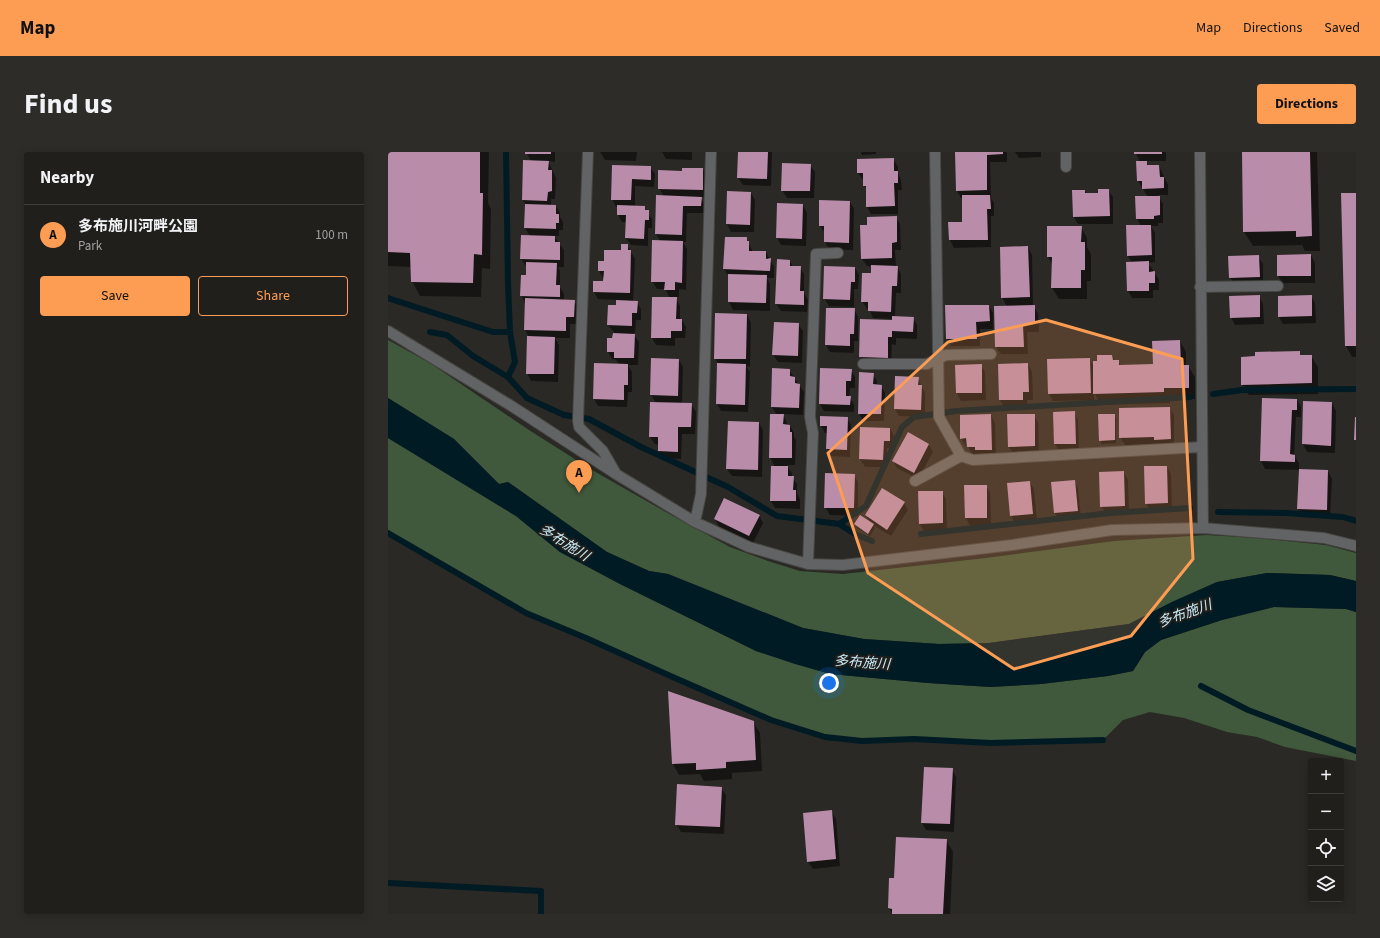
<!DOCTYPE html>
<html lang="en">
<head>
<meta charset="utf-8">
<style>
  body { margin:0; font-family:"Source Sans 3","Noto Sans JP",sans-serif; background:#2d2c29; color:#f1f3f6 }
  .controls { position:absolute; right:12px; bottom:12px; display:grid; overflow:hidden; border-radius:4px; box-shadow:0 2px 10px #0003 }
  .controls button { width:36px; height:36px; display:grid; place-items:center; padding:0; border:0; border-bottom:1px solid #3d3d3b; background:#201f1c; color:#f1f3f6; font:20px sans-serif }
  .you { position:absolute; left:441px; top:531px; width:14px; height:14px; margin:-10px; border:3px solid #fff; border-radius:50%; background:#1a73e8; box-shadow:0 0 0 6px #1a73e833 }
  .badge { display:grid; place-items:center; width:26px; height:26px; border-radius:50%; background:#fd9d54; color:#111; font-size:13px; font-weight:700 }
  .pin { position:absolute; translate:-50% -33px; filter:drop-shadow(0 1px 2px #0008) }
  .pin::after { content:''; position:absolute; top:21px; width:14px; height:12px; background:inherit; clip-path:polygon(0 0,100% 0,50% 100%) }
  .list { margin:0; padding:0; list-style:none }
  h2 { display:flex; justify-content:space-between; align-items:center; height:52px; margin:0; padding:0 16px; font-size:17px }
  h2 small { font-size:13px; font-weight:400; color:#a2a2a3 }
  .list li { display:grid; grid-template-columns:26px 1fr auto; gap:12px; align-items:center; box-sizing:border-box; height:60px; padding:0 16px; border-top:1px solid #3d3d3b }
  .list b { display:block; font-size:15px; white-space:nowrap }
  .list p { margin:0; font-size:13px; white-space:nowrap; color:#a2a2a3 }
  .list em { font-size:13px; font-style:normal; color:#a2a2a3 }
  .actions { display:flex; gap:8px; padding:12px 16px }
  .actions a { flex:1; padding:9px 0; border:1px solid #fd9d54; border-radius:4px; text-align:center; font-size:14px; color:#fd9d54 }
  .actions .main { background:#fd9d54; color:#111 }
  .icon { flex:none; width:22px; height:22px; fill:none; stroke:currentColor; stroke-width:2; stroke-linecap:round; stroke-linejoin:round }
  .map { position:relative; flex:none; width:968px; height:762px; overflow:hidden; border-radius:4px }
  header { display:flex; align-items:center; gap:24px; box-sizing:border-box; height:56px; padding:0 20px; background:#fd9d54; color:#111 }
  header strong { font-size:19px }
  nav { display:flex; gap:22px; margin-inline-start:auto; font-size:14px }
  .intro { display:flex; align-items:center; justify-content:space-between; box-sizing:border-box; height:96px; padding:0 24px }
  h1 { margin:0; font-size:28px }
  .button { padding:10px 18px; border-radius:4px; background:#fd9d54; color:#111; font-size:14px; font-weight:700 }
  main { display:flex; gap:24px; padding:0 24px }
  aside { flex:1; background:#201f1c; border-radius:4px; box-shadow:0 2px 10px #0003 }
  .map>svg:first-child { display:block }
</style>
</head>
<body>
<header>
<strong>Map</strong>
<nav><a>Map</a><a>Directions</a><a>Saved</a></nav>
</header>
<div class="intro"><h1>Find us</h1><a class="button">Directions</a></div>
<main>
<aside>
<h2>Nearby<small></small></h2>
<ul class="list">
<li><span class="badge">A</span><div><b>多布施川河畔公園</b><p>Park</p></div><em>100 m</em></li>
</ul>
<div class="actions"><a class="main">Save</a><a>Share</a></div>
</aside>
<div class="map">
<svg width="968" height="762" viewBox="0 0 968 762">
  <rect width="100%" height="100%" fill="#2a2925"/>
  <path fill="#40583b" d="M0 188 42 211 141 278 204 318 285 364 342 395 380 409 412 419 455 422 598 406 726 389 818 383 870 386 938 393 968 401V429L942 423 879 421 829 430 784 450 741 472 601 491 551 492 476 487 415 476 280 422 261 419 219 400 120 330 111 332 66 287 0 246Z
    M0 286 128 364 172 400 232 432 368 499 442 522 540 531 602 535 653 532 720 524 745 519 757 500 773 488 834 468 886 455 958 457 968 460V609L897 595 869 585 839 580 796 566 762 560 735 568 715 588 603 591 526 587 474 589 437 585 383 568 278 522 198 486 138 461 0 381Z"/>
  <path fill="#001b24" d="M0 246 66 287 111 332 120 330 219 400 261 419 280 422 415 476 476 487 551 492 601 491 741 472 784 450 829 430 879 421 942 423 968 429V460L958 457 886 455 834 468 773 488 757 500 745 519 720 524 653 532 603 535 540 531 442 522 407 512 368 499 232 432 172 400 128 364 0 286Z"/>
  <path fill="#0007" d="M0 0H101L100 51 103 57 102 117 94 116 93 145 32 144 24 129 23 115 0 114Z
    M138 0H167V10L160 9 168 26 167 47H163V53L168 54 172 61V65L175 70V78H171V84H166L176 98V115H170L172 119V135L176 142V148L186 149 190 156V172H182V186H167L171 193 170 230 143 229 139 221 141 185 137 178V151L133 143 139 124V114H138L133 107 142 84 137 76 138 53 135 48 143 9Z
    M212 0H249L248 9 217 8Z
    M274 0H304V8L278 7Z
    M351 0H384L383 34 355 33 350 26Z
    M473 0H488V2L474 3Z
    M568 0H618L619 1V10H602L603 46 606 51V64H603V95L566 96 562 88 561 71H575V46H573L569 39Z
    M627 0H653V5L631 6Z
    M747 0H778V9H758L761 14H771L780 33V43H770L775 52V71H770V74H763L767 81V110L760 111 765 118V121L766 120 771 128V138H765V146H744L740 139 744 111 740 104 753 74 749 67 760 45 750 29 749 10H752Z
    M855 0H929L932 99H917L914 93 865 94 856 80Z
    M505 7 510 15V21L513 28 514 38H510V62H483L479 55V38L476 33V28H475L470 21Z
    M422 13 427 20 426 46H399L394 38Z
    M225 14 262 15 267 22 266 35 247 34V55H256L264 67V76H260V94L243 93 238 86 239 70H234L230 63V55H228L224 47Z
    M315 17 319 25 318 45H312L317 53V61H299L298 90H295L299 97 298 138 291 137V145H287L292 154V168H294L298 175 297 186H287V194L268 193 264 186 282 146 277 137H269L264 129 272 89 268 82 269 44 276 45 271 36 294 20Z
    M720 38 725 45V72H690L686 65 697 39 699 42H711Z
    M340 40 363 41 367 48 366 80H343L339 72Z
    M968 42V205H964L958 194Z
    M462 50 466 57 465 98 441 97 437 90V81L432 74Z
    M415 53 419 61 418 94 393 93 389 86Z
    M508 65 512 72 513 98H507L508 115H509L513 122V141H508L507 165 525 166 529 173V187L508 186V193L504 192 503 213 476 212 472 204 505 169V167L485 166 481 157H479L474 149 484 122V114H479L474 107 480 74Z
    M693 75 699 86V95L703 102V129H699V147H671L664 136 665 113 660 105Z
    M338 86H358L365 100H378L386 115V126H379L382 132V159L345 158 341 150V125L336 117Z
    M239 93 247 107 245 150H249L253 157V168H248L247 181H245L251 190 250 213H240L244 220V240H240L239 255 210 254 206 247 231 212 228 208 224 207 220 200 225 187 226 180 220 173 229 154V148L210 147 206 140 216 130V126H215L211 119 217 110 234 99Z
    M640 95 644 103 645 154 650 161 651 180H639L640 202H613L608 195 619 155 614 145Z
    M923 103 927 111V131H895L890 124Z
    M870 104 875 112V132L846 133 842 125Z
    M402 109 405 115H412L416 122V141L420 148 419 160 393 159 388 152Z
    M467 116 471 123 470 137H466V155L441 154 436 146Z
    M871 144 875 152 876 172 847 173 843 165Z
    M923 144 927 151 928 171 895 172 891 165Z
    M601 154 605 161V177H592V194H563L559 187Z
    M466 157 470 165V189H466V201L442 200 438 193Z
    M359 163 363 171 362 215 358 214 362 220 360 260 333 259 329 252 330 212 327 206Z
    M410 172 415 179 414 211 390 210 385 203Z
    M792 189 798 200V214H800L807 225V247H782V251L713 253 706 241V248L665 249 661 242 701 207 706 215 710 210 724 204 727 209H730L733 214 766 213Z
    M911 200 913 204H923L930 215V242L861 243 854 232Z
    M291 208 295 215 294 252H303L308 260 307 282H294L293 307 275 306 271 299V293L267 292 262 285 268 251 263 243Z
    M640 212 644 220 645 248H639V255H616L612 248Z
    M593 213 597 220 598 248 573 249 569 241 568 214Z
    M401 218 416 240 415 263 395 262 399 271V274H402L406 281V285L408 288 407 313H399L404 322V325L409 332V341L412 347V357L387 356 383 349 387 315 382 305 389 263 384 255Z
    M463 218 467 225V236H462L461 245 466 252V260L436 259 432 252Z
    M485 222 489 229V234H493L497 241 496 269H475L471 261Z
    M530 226 537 241V265L511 264 507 257Z
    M875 247 909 248 913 255V265H908L906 304 911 311V318L877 317 873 309Z
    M916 250 944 251 948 259 947 301 919 300 915 292Z
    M781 256 786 263V294L772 295 770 292 737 293 732 285Z
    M686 260 690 268 691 299H671L667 292Z
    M603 263 607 271 608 305 593 306 591 302H584L580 294H578L573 286Z
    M646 263 650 270 651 302H625L621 295Z
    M726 263 728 266V291L714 292 712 288Z
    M459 266 463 273 462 305 443 304 439 297V281H437L433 274Z
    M371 271 375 278 374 325 344 324 339 317Z
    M473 276H502L506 284V296H499V315H477L472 307Z
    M520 282 541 293 545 300 530 327 509 316 505 309Z
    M779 315 783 322 784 358 762 359 758 351Z
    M912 318 940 319 944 327 942 365H915L910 357Z
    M736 320 740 328 741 361 718 362 713 354Z
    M466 323 470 330V364L442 363 437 355Z
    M686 329 690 336 693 366 671 368 667 361Z
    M642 330 646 337 649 369 627 371 623 364Z
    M577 334H598L602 341 603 373 582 374 578 366Z
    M554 340 558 347 559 379H536L532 372Z
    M516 351 520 358 503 384 485 373 487 376 482 384 469 376 467 372 482 371 478 363Z
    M371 363 375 371 365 391 331 375 327 367Z
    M281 541 365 570 372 581 374 619 344 621V627L316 629 312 622 291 623 285 612Z
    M564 617 568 625 566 680 538 678 534 671Z
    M333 636 338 643 336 682 293 680 288 672Z
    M443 659 448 667 452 714 425 717 420 710Z
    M558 688 565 700 562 762H504L501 756 507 727Z"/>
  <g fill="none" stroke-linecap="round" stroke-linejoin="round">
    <path stroke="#001b24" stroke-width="6" d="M0 146 105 180H122L120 131 118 0
      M42 180 59 183 85 204 120 225 139 246 176 263 201 267 253 295 340 335 389 364 451 372 467 382 484 389
      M120 225 127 210 122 180
      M825 242 854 238 968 237
      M830 360 898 361 955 365 968 369
      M451 372 478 354 514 275 526 265 568 259 802 245
      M0 381 138 461 198 486 278 522 383 568 437 585 474 589 526 587 603 591 715 588
      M533 382 723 361 802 356
      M813 534 860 558 968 599
      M0 731 153 739V762"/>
  </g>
  <path fill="#b98ca9" d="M0 0H92V41H95L94 103 86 102 85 131 23 130 22 101 0 100Z
    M137 0H163V2H137Z
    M350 0H380L379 27 349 26Z
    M567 0H615V2L599 3V38L568 39Z
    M746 0H774V2H746Z
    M854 0H922L924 84 908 85V79L855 80Z
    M506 6V19H510V31H506L507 54 478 55V34H475V21H469V7Z
    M135 8 161 9 160 18H164V39L160 40 159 49 134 48Z
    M748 9H759V13H771L772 25H776V36L754 37V29H749Z
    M394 11 423 12 422 39H393Z
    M224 13 263 14V28L244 27 243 48H223Z
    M294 16H315V38L270 37V18L294 19Z
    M710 37H721L722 64 685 65 684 38H697V41H710Z
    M339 39 363 40 362 73 338 72Z
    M953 41H968V194H957Z
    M268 43 314 45 313 54H295L294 83 267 82Z
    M574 43H602L603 57H599L600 88H561L560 70H574Z
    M747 44H772V63L766 64V67H748Z
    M431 48 462 49 461 91 436 90V74H431Z
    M389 51 415 52 414 87 388 86Z
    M137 52 168 53V62H171V71H168V77L136 76Z
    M229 53 257 54V58H261V68H257L256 87 237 86 238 63H229Z
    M509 64V90L504 91V106L473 107 472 73H479V65Z
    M738 73H763L764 103 739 104Z
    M659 74H694L693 90H697V118H693V136H663L664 105H659Z
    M133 83 167 84V90H172V108L132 107Z
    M337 85H359V89H361V99H378V107L383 106 382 119 335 117Z
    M264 88 295 89 294 131 287 130V138H276L277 130H263Z
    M233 92H240V98H243L242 141 205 140V129H215L216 119H210V109H216V98H233Z
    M640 94 642 145 613 146 612 95Z
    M923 102V124H889V103Z
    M871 103 872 125 841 126 840 104Z
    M389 107 402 108V114H413L412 139H416V153L387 152Z
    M761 109V120L767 119V131H761V139H739L738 110Z
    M138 110 169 111 168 133H172V145L132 144 133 123H138Z
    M483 113 510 114 509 134H504L503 160 480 159V150H473L474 121H483Z
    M436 114 467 115V130H463L462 148 435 147Z
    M340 122 379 123 378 151 340 150Z
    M872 143V165L842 166 841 144Z
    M924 143V164L890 165V144Z
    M264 145H289L288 167H294V179H283V186H263Z
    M137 146 187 148 186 165H178V179L136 178Z
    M228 148 250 149 249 161H244V174L219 173 220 153H228Z
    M557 153H601L602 169 588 170 589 187H558Z
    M647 153V172L635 173 636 195H607L606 154Z
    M438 156H467L466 182H462V194L437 193Z
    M327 161 359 162 358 207H326Z
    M504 164 526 165 525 180 504 179V185H500V206L471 205 472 167 504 168Z
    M386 170 411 171 410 204 384 203Z
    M225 181 247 182 246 206H226V200H219V186H224Z
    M139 184 167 185 166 222H138Z
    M792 188 793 213H801V236H776V240L705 242V209H709V203H724L725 208H731V213L765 212 764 189Z
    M912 199V203H924V231L853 233V205L867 204V200Z
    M263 206 291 207 290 244 262 243Z
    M702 206 703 241 660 242 659 207Z
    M206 211 240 212V233H236V248L205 247Z
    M329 211 358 212 357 253 328 252Z
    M640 211 641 240H635V248H611L610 212Z
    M594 212V241H568L567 213Z
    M384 216 402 217V224L407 225V231L412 232 411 256 383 255Z
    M432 216 464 217 463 229H458V244H463L462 253 431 252Z
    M471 220 486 221 485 232 494 233 493 262H470Z
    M507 224 531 225 530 233H534L533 258 506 257Z
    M874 246 909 247V258H904L902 302 907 303V310L872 309Z
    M915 249 944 250 943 294 914 292Z
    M262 250 304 251 303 275H290V300L270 299V285H261Z
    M782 255 783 287 766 288V285L731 286V256Z
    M687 259 688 292H666L665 260Z
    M382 262H396L395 272 402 273V280H404V306H381Z
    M603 262 604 298H587V295H579L578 286 572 287V263Z
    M619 262H647V294L620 295Z
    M710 262H727V288L711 289Z
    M432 264 460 265 459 298 438 297 439 274H432Z
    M967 265H968V288H966Z
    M340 269 371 270 370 318 338 317Z
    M472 275 502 276V289H496L495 308 471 307Z
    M520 280 541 292 526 321 504 309Z
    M383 314H400V324H406L405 338H408V349H382Z
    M756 314H779L780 351 757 352Z
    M911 317 940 318 939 358 909 357Z
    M736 319 737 354 712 355 711 320Z
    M437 321 467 322 466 356H436Z
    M687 328 690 359 666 361 663 330Z
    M642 329 645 362 622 364 619 331Z
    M576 333H599V366H577Z
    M494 336 517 350 499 378 477 363Z
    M530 339H555V371L531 372Z
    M336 346 372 363 361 384 326 367Z
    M472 363 486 372 480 382 466 372Z
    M280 539 366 569 368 608 338 610V616L308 618V611L284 612Z
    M536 615 565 616 562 672 533 671Z
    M289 632 334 635 332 675 287 673Z
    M444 658 448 707 419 710 415 661Z
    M508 685 559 687 555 762H504V757L500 756 501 726H506Z"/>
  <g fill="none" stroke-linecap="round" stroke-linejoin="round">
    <defs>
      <path id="street" d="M200 0 190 269 191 275 215 299 227 320
        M547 0 551 265 573 304 585 308 813 295
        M678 0V15
        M812 0 815 376
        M812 135 890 134
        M0 179 122 253 228 322 307 370 361 395 420 412 455 413 624 393 724 378 815 376 936 386 968 394
        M475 212H539L558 203 603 202
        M527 329 573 304
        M307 370 313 342 323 0
        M420 412 425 281 422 265 428 102 450 101"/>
    </defs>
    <use href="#street" stroke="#464541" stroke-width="12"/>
    <use href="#street" stroke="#616364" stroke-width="10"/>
  </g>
  <path fill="#fd9d54" fill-opacity="0.2" stroke="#fd9d54" stroke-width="3" stroke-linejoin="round" d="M658 168 794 207 805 407 743 484 626 517 480 421 440 301 560 190Z"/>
  <g text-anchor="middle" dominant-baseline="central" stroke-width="4" stroke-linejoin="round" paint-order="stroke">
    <g font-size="14" font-style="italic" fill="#c8eaf6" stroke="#201f1c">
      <text transform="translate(176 391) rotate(32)">多布施川</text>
      <text transform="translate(797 462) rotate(-20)">多布施川</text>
      <text transform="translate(474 511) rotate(4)">多布施川</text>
    </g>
  </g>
</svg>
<div class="controls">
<button>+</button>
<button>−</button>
<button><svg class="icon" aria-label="locate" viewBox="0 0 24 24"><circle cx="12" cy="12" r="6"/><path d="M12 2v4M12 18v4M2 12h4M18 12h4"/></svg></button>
<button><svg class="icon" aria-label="layers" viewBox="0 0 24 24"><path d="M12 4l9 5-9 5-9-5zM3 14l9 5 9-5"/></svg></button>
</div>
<div class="you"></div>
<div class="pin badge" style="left:191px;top:341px">A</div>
</div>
</main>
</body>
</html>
